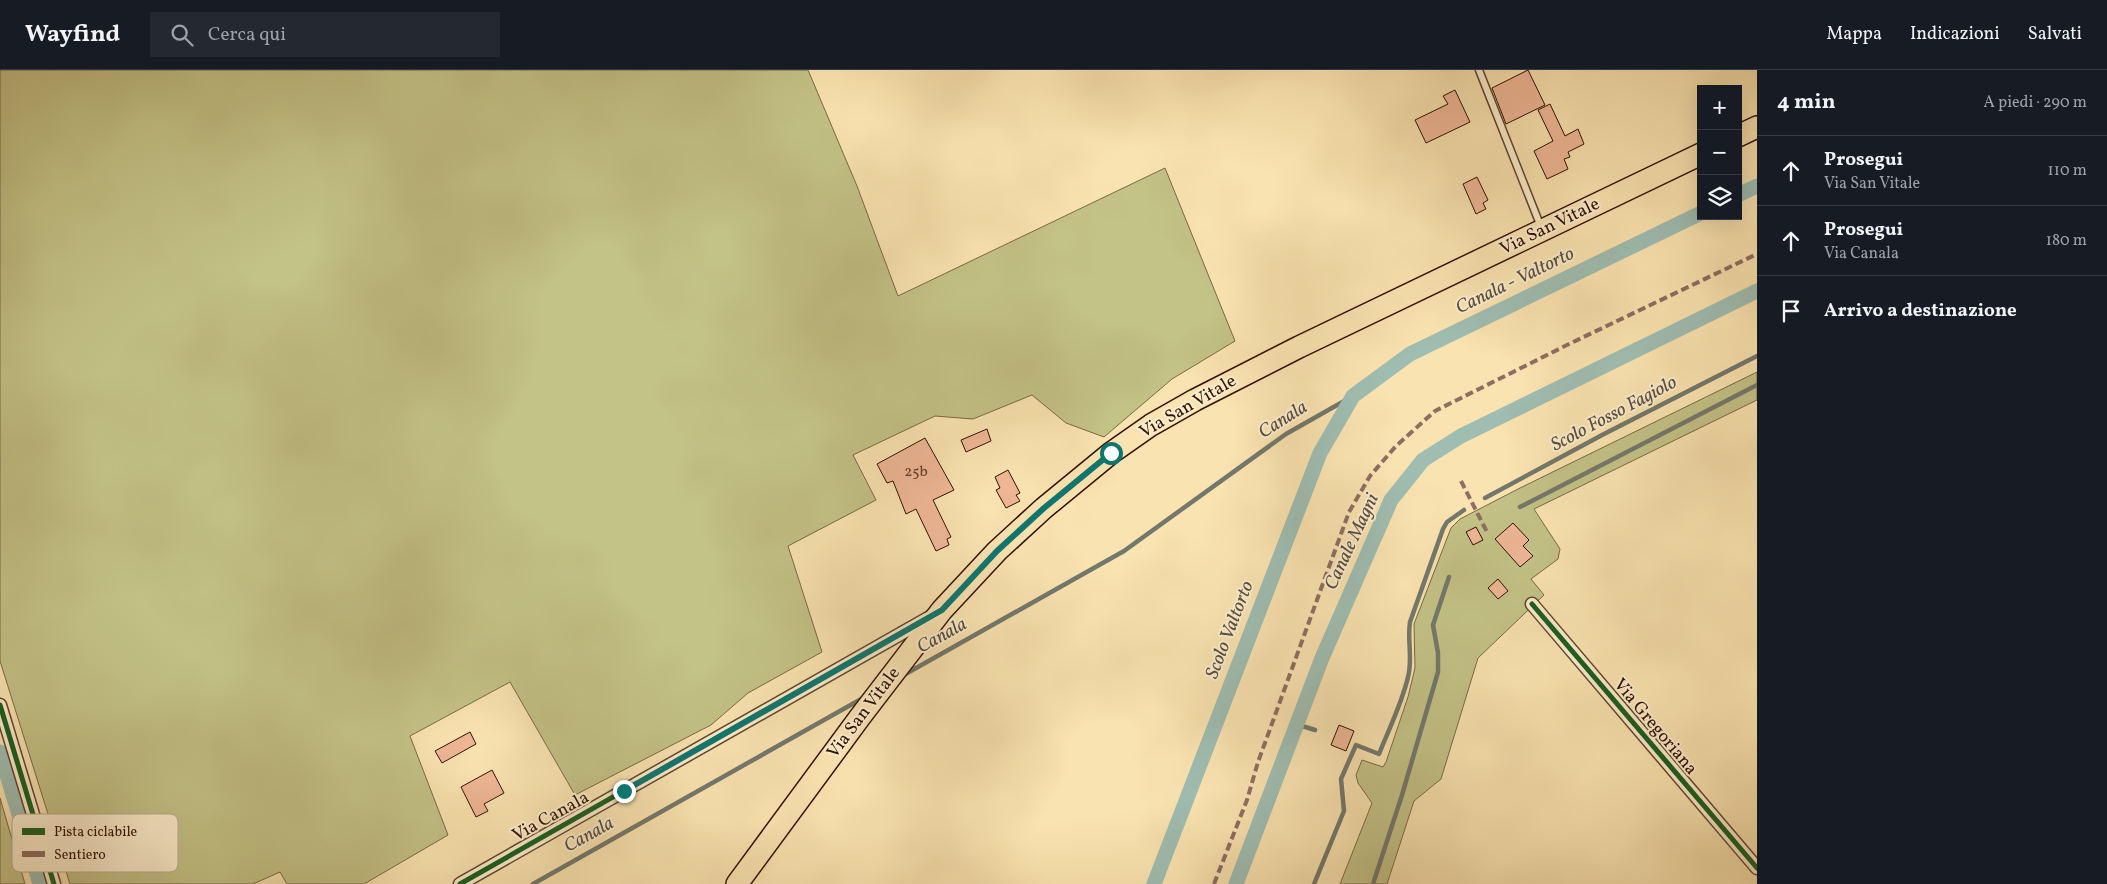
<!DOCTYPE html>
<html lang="it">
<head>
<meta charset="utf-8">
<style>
  body { margin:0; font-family:Vollkorn,serif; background:#242831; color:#f1f3f6 }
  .controls { position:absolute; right:15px; top:15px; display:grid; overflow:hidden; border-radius:0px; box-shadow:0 5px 20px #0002 }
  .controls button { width:45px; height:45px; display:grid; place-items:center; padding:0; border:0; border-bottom:1px solid #363941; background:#171b24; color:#f1f3f6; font:25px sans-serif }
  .stop { position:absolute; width:15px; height:15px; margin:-11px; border:4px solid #0f766e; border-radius:50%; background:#fff }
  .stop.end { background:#0f766e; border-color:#fff; box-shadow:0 1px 5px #0008 }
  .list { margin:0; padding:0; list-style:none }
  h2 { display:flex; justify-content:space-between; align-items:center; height:65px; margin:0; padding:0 20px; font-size:21px }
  h2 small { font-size:16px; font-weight:400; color:#9ea1a6 }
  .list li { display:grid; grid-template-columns:32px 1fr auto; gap:15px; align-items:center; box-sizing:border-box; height:70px; padding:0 20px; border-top:1px solid #363941 }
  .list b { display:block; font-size:19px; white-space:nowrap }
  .list p { margin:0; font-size:16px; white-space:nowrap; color:#9ea1a6 }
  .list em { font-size:16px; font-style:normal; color:#9ea1a6 }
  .icon { flex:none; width:28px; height:28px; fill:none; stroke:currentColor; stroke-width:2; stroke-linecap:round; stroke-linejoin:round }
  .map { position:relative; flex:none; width:1757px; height:814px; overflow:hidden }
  header { display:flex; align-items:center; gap:30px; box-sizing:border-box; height:70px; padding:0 25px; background:#171b24; border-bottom:1px solid #363941 }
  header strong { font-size:24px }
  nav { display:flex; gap:28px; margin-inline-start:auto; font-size:18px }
  .search { width:350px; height:45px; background:#242831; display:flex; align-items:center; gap:12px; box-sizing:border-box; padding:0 18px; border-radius:0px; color:#9ea1a6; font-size:19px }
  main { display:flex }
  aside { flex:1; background:#171b24 }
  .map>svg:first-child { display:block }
</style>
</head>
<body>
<header>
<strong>Wayfind</strong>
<div class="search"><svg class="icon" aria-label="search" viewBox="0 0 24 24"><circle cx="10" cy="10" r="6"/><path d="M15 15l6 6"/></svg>Cerca qui</div>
<nav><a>Mappa</a><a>Indicazioni</a><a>Salvati</a></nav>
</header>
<main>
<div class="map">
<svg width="1757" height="814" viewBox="0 0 1757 814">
  <rect width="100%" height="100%" fill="#f9e3b0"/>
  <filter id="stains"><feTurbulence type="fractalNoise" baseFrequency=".004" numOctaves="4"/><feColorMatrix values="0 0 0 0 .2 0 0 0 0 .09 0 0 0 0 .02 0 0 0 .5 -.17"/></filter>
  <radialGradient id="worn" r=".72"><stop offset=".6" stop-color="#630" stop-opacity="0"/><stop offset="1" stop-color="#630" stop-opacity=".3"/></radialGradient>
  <path fill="#c3c287" stroke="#7a6944" d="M0 0H808L857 116 898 226 1165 98 1235 271 1172 309 1104 367 1066 353 1032 325 973 349 935 346 853 385 876 430 788 476 822 582 748 623 711 655 575 725 510 612 410 666 448 765 364 814H287L280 802 253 814H70L0 591Z
    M1757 302V330L1534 439 1560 479 1558 489 1531 509 1544 525 1478 588 1441 709 1414 731 1387 814H1340L1372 733 1358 713 1356 705 1362 690 1383 697 1386 692 1408 627 1415 598 1414 554 1451 458 1460 449 1520 418Z
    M0 728 25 814H0Z"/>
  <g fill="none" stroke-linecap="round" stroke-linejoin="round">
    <path stroke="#73786b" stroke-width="4.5" d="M1485 428 1604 364 1757 286
      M1520 437 1757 315
      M902 606 1124 481 1286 364 1353 326
      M1296 654 1315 660
      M533 814 863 628
      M1314 814 1344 741 1341 709 1356 675 1379 684C1389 659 1402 633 1408 607 1413 589 1407 570 1410 552L1443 459 1447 452 1464 440
      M1373 814 1402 725 1438 602V583L1433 555 1449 507"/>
    <path stroke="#9fbdb1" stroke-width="15" d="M1738 125 1757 116
      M0 682 40 814
      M1154 814 1320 383 1353 326 1410 284 1701 143
      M1236 814 1322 588 1391 430 1423 390 1461 366 1757 221"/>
  </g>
  <path fill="#efb796" stroke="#301002" d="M1528 0 1545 35 1506 54 1492 18Z
    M1455 20 1470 52 1426 73 1415 50 1448 34 1443 26Z
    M1550 34 1565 66 1578 59 1584 74 1568 82 1570 87 1564 89 1568 99 1547 109 1534 81 1553 71 1538 40Z
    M1477 107 1488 130 1483 133 1486 139 1476 144 1463 114Z
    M987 359 991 371 966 382 961 370Z
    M925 368 954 420 933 430 951 467 947 469 949 475 936 481 916 439 906 444 893 411 887 413 877 394Z
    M1008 400 1020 423 1016 425 1020 431 1006 438 996 420 1000 418 995 407Z
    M1513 453 1529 470 1523 476 1533 486 1520 497 1495 469Z
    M1476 457 1483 470 1473 475 1466 462Z
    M1498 509 1508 521 1498 529 1488 518Z
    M1339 655 1354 661 1346 681 1331 675Z
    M470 662 476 674 442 693 435 681Z
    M492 700 504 723 484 734 488 741 476 747 461 717Z"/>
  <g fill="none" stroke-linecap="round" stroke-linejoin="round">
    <defs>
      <path id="lane" d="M1479 0 1541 157"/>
      <path id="street" d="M1532 534 1757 798
        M0 635 54 814
        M460 814 932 546"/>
      <path id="primary" d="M1738 66 1757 57
        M737 814 860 647 942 540 997 481 1044 438 1111 383 1151 355 1195 330 1299 277 1701 84"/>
    </defs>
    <use href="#lane" stroke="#62452e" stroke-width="9"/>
    <use href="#street" stroke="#62452e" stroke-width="15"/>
    <use href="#primary" stroke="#301002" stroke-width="24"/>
    <use href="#lane" stroke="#fbedcc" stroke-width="6"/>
    <use href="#street" stroke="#fbedcc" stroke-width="12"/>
    <use href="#primary" stroke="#f9e3b0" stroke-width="21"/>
    <path stroke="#8d6e63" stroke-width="4" stroke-dasharray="8 4" stroke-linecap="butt" d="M1461 411 1488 464
      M1214 814 1247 730 1258 692 1349 442 1370 406 1396 376 1435 341 1569 274 1757 184"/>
    <defs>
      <path id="cycleway" d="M1532 534 1757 798
        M0 635 54 814
        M460 814 942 540"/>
    </defs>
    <use href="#cycleway" stroke="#fbedcc" stroke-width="8"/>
    <use href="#cycleway" stroke="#1b5e20" stroke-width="5"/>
  </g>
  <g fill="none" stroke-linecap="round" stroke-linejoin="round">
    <path stroke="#0f766e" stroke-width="6" d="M624 721 942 540 997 481 1044 438 1111 383"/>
  </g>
  <g text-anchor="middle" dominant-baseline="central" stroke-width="4" stroke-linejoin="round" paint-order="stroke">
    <g font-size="15" fill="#603a27">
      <text x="916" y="402">25b</text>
    </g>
    <g font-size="18" fill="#301002" stroke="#fbedcc">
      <text transform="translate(1550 157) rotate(-26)">Via San Vitale</text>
      <text transform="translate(1188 337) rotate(-30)">Via San Vitale</text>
      <text transform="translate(864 643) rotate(-53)">Via San Vitale</text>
      <text transform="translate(1655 657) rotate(50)">Via Gregoriana</text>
      <text transform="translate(551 747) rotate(-29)">Via Canala</text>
    </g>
    <g font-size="19" font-style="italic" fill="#574d3f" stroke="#fbedcc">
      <text transform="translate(1515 211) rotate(-26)">Canala - Valtorto</text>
      <text transform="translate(1614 344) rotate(-28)">Scolo Fosso Fagiolo</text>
      <text transform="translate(1283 350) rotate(-32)">Canala</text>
      <text transform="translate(1352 472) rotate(-65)">Canale Magni</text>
      <text transform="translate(1230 560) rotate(-69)">Scolo Valtorto</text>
      <text transform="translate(942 566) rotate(-29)">Canala</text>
      <text transform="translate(589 765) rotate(-29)">Canala</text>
    </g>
  </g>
  <rect x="12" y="744" width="166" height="58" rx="8" fill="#fbedcc" stroke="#beab8f" stroke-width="1"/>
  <rect x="22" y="758" width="23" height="7" fill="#1b5e20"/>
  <rect x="22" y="781" width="23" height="6" fill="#8d6e63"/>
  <g font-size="14" fill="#301002">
    <text x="54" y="766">Pista ciclabile</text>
    <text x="54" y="789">Sentiero</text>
  </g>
  <rect width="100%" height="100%" filter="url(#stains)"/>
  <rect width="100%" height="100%" fill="url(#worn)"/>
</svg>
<div class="controls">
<button>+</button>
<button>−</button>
<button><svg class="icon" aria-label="layers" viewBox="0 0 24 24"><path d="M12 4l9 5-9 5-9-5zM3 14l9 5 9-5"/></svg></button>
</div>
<div class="stop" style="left:1111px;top:383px"></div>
<div class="stop end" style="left:624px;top:721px"></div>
</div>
<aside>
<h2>4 min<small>A piedi · 290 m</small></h2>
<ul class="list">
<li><svg class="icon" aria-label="ahead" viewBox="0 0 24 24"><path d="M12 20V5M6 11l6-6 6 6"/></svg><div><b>Prosegui</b><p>Via San Vitale</p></div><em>110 m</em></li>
<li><svg class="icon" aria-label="ahead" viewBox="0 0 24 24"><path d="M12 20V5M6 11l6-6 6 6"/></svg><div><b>Prosegui</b><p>Via Canala</p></div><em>180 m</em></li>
<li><svg class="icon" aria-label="arrive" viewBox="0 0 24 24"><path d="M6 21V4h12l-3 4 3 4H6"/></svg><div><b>Arrivo a destinazione</b></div></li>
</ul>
</aside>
</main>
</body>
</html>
